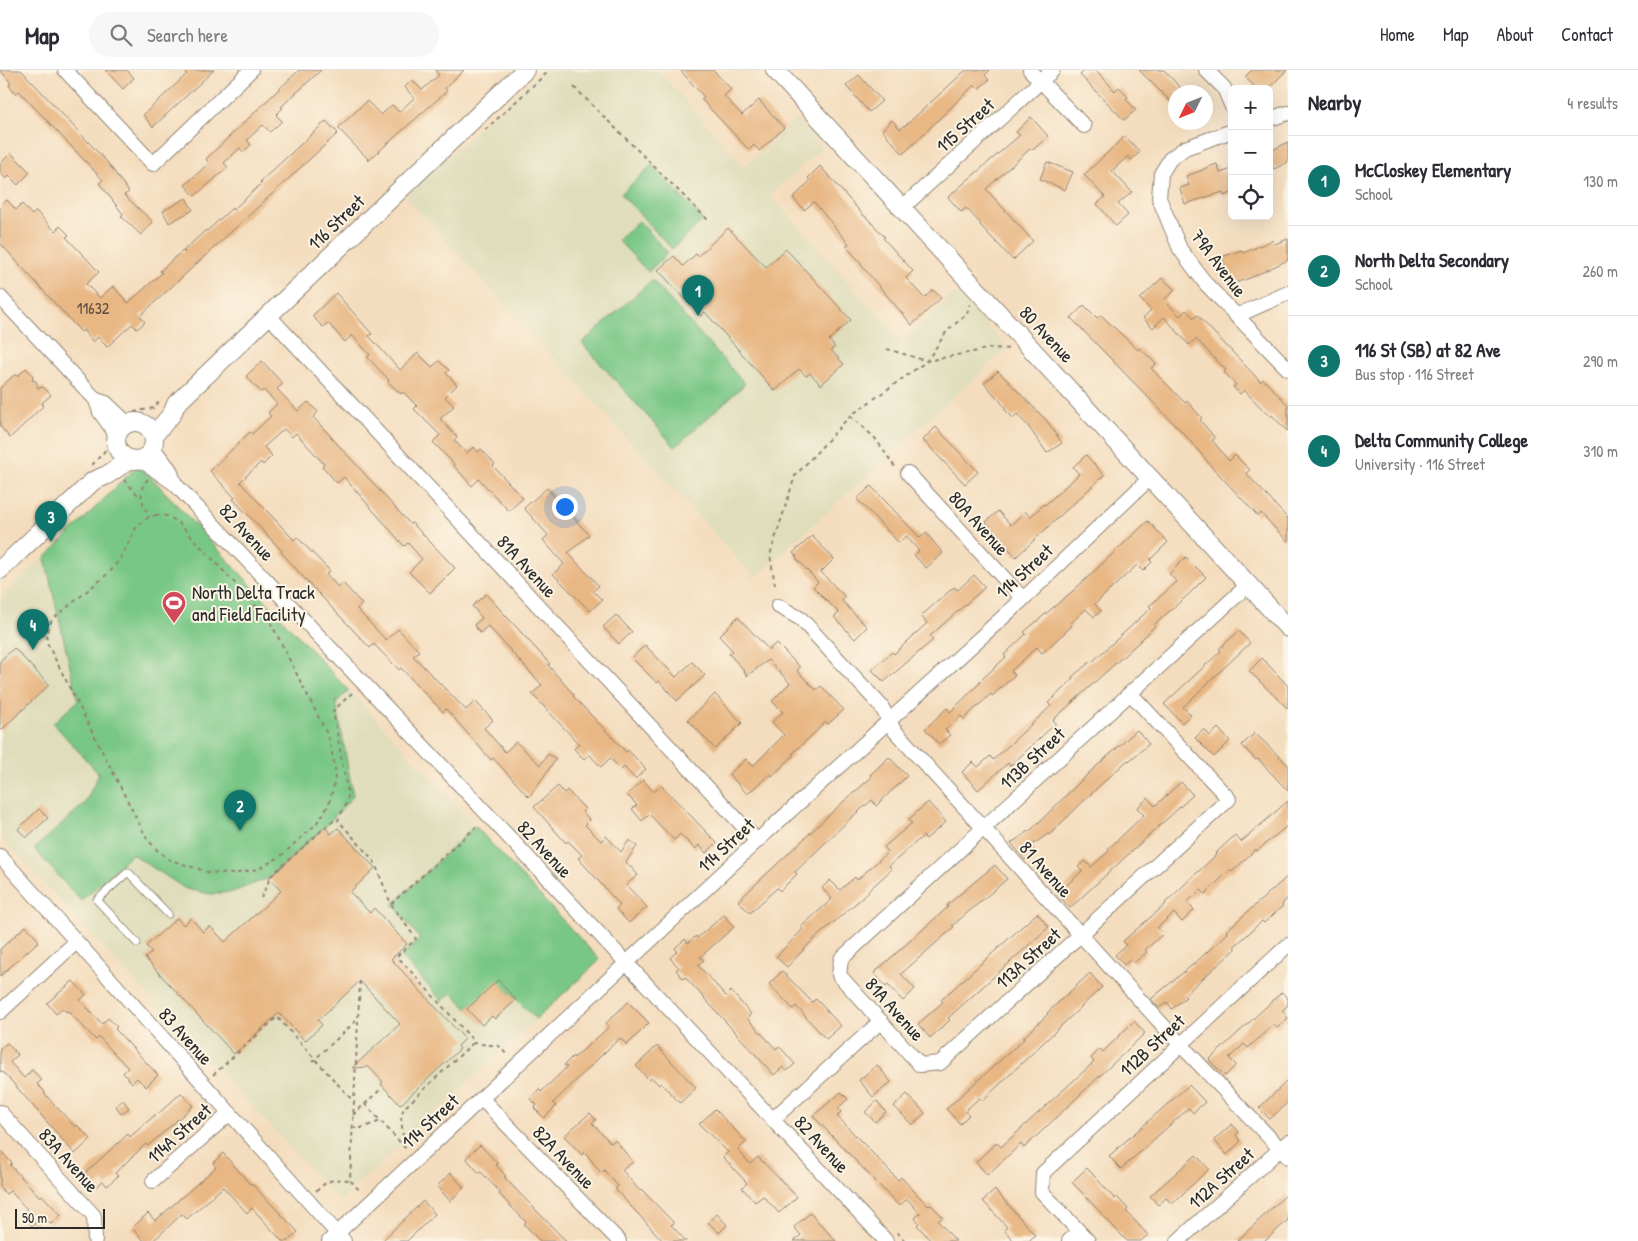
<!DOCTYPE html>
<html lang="en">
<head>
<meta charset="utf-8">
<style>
  body { margin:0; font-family:"Patrick Hand",sans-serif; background:#f7f7f7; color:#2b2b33 }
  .controls { position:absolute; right:15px; top:15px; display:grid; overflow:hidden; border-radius:8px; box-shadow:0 5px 20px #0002 }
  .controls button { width:45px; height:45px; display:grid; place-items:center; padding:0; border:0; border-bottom:1px solid #e1e1e2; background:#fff; color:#2b2b33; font:25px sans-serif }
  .compass { position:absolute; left:1168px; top:15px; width:45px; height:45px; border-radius:50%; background:#fff; box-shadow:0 5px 20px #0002; rotate:227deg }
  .scale { position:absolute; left:15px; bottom:12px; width:90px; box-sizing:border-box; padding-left:5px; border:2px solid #2b2b2b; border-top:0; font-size:14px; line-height:18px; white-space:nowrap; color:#2b2b2b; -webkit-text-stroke:4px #fcf5e5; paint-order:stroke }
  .you { position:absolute; left:564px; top:436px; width:18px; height:18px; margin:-12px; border:4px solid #fff; border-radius:50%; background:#1a73e8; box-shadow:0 0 0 8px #1a73e833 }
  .badge { display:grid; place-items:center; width:32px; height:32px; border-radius:50%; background:#0f766e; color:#fff; font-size:16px; font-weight:700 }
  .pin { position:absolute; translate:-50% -41px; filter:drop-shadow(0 1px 2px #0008) }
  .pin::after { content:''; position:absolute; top:26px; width:18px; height:15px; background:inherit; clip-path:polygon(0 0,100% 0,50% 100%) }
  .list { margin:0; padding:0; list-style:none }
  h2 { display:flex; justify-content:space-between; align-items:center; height:65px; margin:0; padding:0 20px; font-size:21px }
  h2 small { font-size:16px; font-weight:400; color:#7c7c81 }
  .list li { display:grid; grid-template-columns:32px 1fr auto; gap:15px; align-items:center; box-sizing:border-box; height:90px; padding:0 20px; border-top:1px solid #e1e1e2 }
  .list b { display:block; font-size:19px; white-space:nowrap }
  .list p { margin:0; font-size:16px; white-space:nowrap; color:#7c7c81 }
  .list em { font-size:16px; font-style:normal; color:#7c7c81 }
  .icon { flex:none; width:28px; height:28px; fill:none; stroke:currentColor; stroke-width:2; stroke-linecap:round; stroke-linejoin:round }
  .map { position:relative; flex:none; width:1288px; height:1171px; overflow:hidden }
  header { display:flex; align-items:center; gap:30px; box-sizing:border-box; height:70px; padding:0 25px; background:#fff; border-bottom:1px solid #e1e1e2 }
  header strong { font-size:24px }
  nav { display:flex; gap:28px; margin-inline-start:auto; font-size:18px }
  .search { width:350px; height:45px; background:#f7f7f7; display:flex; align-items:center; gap:12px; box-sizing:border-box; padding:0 18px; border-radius:28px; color:#7c7c81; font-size:19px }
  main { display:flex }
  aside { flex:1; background:#fff }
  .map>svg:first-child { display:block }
</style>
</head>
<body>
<header>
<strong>Map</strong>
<div class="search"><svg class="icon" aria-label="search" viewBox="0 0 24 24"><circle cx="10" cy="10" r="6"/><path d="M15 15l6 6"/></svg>Search here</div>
<nav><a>Home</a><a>Map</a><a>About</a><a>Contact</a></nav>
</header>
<main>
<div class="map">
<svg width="1288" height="1171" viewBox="0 0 1288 1171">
  <rect width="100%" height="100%" fill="#fcf5e5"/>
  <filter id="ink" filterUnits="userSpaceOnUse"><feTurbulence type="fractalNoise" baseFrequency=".02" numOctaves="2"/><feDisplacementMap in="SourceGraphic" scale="10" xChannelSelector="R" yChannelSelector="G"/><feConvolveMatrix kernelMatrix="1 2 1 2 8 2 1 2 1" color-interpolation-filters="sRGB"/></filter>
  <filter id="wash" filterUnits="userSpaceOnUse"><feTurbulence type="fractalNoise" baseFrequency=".0096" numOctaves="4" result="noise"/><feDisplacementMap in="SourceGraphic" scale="20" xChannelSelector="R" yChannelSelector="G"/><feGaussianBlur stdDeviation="1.12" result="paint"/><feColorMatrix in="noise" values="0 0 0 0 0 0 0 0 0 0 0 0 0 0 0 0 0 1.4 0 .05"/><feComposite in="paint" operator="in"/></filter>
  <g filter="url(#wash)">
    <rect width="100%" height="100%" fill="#f4ddbe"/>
    <path fill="#dfddbb" d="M542 0H658L744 97 796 49 822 78 770 125 902 271 956 222 1007 278 755 508 405 126Z
      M139 394 600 890 340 1131 0 766V529Z"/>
    <path fill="#79c786" stroke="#527958" d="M652 95 703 150 672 179 621 124Z
      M639 151 668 183 648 202 618 170Z
      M652 210 745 314 675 377 582 273Z
      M139 394 349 621 336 632 353 726 325 757 269 808 232 822 211 824 186 819 132 784 81 831 34 779 85 733 99 704 53 653 78 631 45 488Z
      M475 756 600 890 536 949 498 911 467 939 452 922 442 931 401 886 420 869 393 834Z"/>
    <g id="blocks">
      <path fill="#e8b784" d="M0 0H21L107 92 129 122 124 125 153 152 141 165 121 146 123 144 99 113 103 110 19 21 16 24 9 15 11 13Z
        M105 0H127L134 8 123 19Z
        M183 0H214L153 57 143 45 187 4Z
        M299 0H321L281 37 283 38 276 45 282 51 270 62 263 55 247 70 251 75 243 82 240 78 224 93 228 97 195 126 185 115 209 93 206 89Z
        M435 0H464L445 18 447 21 369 90 338 58 367 31 381 45 392 35 399 42 414 28 405 17 412 10 422 20 439 5Z
        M680 0H713L731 19 724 26 742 45 759 30 784 58 759 81 754 75 749 80 701 29 704 27Z
        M966 0H990L985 5 989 10 978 19 974 15 903 84 882 60 892 50 900 59 904 55 905 56Z
        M1086 0H1096L1115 21 1119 17 1128 27 1126 29 1136 40 1124 50 1080 5Z
        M1139 0H1164L1184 22H1176V37Z
        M1252 0H1287L1268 19H1257L1245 7Z
        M859 5 882 31 869 42 846 16Z
        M1031 47 1048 66 1033 80 1031 78 986 119 1033 171 1013 190 980 155 981 154 966 138 961 142 948 127 1020 65 1016 62Z
        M326 51 338 63 140 246 145 252 137 259 132 254 107 277 98 267 93 272 83 260 81 262 0 173V137L7 130 16 140 22 134 32 145 36 141 55 161 60 156 69 165 66 167 99 202 86 214 100 228 113 216 128 233 162 203 160 201 181 182 183 181 185 183 184 180 206 160 207 161 232 138 233 140 262 113 260 112Z
        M1125 66 1140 82 1131 90 1128 86 1112 101 1132 122 1118 134 1128 145 1116 156 1097 134 1105 127 1084 105Z
        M1288 72V92L1274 99 1269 91V82Z
        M11 83 30 102 18 115 9 106 6 109 0 103V94Z
        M1047 92 1073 102 1065 120 1040 109Z
        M1217 94 1220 103 1232 99V123L1224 126 1223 122 1185 134 1180 118 1189 115 1186 106 1203 100V99Z
        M820 96 864 146H865L885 167 883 168 913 201 906 208 924 228 933 220 941 228 912 255 861 195 862 194 846 176 849 174 814 132 804 140 793 128 810 111 808 108Z
        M186 128 193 140 169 153 163 141Z
        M728 158 766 197 786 179 851 250 829 270 835 277 831 280 844 294 821 315 810 303 806 306 799 299 775 321 705 242 701 246 658 200 674 186 683 196 696 184 698 186Z
        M1288 169V190L1250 208 1231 214 1222 187 1242 180 1243 183 1273 170 1275 174Z
        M1162 208 1175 220 1164 230 1180 246 1186 240 1194 248 1197 245 1261 312 1263 309 1288 335V362L1272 345 1270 347 1244 320 1240 324 1233 317 1236 315 1224 302 1226 300 1196 269 1189 275 1164 247 1153 258 1143 248 1151 240 1140 229Z
        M336 223 372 264 369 266 400 300 418 283 432 297 439 291 449 300 446 303 457 315 445 327 454 336 440 349 457 367 454 370 466 383 474 377 478 382 481 379 495 394 493 396 523 428 509 441 479 409 472 416 453 395 454 394 433 372 440 365 414 339 417 336 403 322 401 324 388 312 389 310 367 287 370 285 352 265 345 272 328 253 323 257 312 246Z
        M1084 235 1097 248 1101 245 1138 280 1140 278 1156 294 1151 298 1185 333 1187 331 1202 348 1200 350 1215 368 1212 370 1229 391 1235 385 1250 400 1246 403 1288 449V472L1261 443 1258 446 1211 396 1185 365 1071 248Z
        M262 291 283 314 277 319 298 341 308 332 318 342 313 347 410 454 412 453 455 498 430 523 409 502 422 489 408 473 404 476 344 407 337 413 322 396 324 394 296 363 292 367 284 359 264 377 272 386 263 395 261 392 240 412 294 470 297 467 330 501 326 504 338 517 343 513 362 534 357 539 386 570 398 559 419 581 413 586 466 640 475 631 493 650 484 658 505 682 516 672 540 695 548 684 556 689 529 727 493 688 491 690 446 639 443 642 401 598 399 600 374 574 370 578 305 509 281 482 282 481 233 429 235 428 210 401 250 362 252 364 271 346 268 343 277 334 264 320 261 322 246 306Z
        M26 298 33 306 32 310 36 311 38 318 43 317 51 325 42 333 43 336 10 368 0 356V318L14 305 18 306Z
        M998 301 1047 351 1062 373 1047 383 1028 356 1017 344 1013 348 1004 339 1006 338 984 313Z
        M936 357 978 402 965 414 923 370Z
        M1086 385 1104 405 1016 487 986 452 998 441 1011 455 1025 441 1030 447 1044 434 1045 435 1079 404 1073 397Z
        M871 416 920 468 926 463 943 483 926 498 914 485 919 481 906 466 899 473 857 429Z
        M547 418 589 465 568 483 599 516 593 521 602 530 590 541 553 504 564 494 543 470 548 465 524 438Z
        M1148 451 1168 472 1150 490 1152 492 1143 501 1137 495 1124 507 1095 534 1101 541 1094 547 1086 539 1070 554 1072 556 1042 583 1037 577 1011 601 1015 605 992 626 991 624 964 649 961 646 945 660 950 665 939 674 925 659 947 638 950 642 980 613 979 612 1006 587 1004 585 1026 564 1024 562 1074 520Z
        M812 466 834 489 821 502 845 527 842 531 867 557 855 569 834 547 839 543 813 517 818 512 796 488 797 487 793 483Z
        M1186 487 1206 507 1189 524 1154 555 1155 556 1138 573 1053 650 1056 653 1010 696 1008 693 978 720 962 702 973 692 978 697 990 686 993 690 1051 636 1048 633 1073 609 1072 607 1091 591 1092 592 1151 538 1149 536 1177 512 1169 504Z
        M974 505 985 517 930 566 933 570 884 612 872 600 892 582 894 584 927 553 921 546 954 517 958 520Z
        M486 524 550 594 548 595 574 625 573 626 626 682 628 680 646 699 635 709 624 697 621 700 610 688 601 697 589 684 584 689 574 679 579 674 532 624 542 615 488 556 480 563 474 555 482 548 472 536Z
        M616 545 632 562 619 574 603 557Z
        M738 547 769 580 776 573 800 597 797 601 816 620 821 616 844 640 828 654 826 652 792 684 794 685 772 706 770 704 747 724 729 704 746 689 753 696 784 665 772 652 783 642 772 631 790 613 768 590 747 606 742 598 729 584 733 581 719 566Z
        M1239 561 1250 573 1183 637 1191 645 1182 653 1164 634 1221 581 1219 579Z
        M645 575 676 607 692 592 705 605 677 631 659 611 657 613 632 588Z
        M14 578 49 615 0 661V591Z
        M1262 588 1288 616V639L1249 601Z
        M715 624 742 653 715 679 688 650Z
        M1218 658 1230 671 1214 687 1195 668 1204 659 1210 666Z
        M1137 660 1149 674 1129 691 1128 690 1095 720 1049 765 1048 764 1031 776 1036 783 1025 790 1011 773 1032 759 1089 703Z
        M1255 663 1288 695V721L1258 689 1256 690 1242 675Z
        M889 687 907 706 876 736 872 730 852 747 795 802 797 804 780 821 777 818 750 843 738 831 843 732 872 707 870 705Z
        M643 710 654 722 661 715 717 773 706 783 699 775 695 779 680 764 674 770 649 744 642 751 632 739 637 735 627 725Z
        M1181 712 1193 725 1070 838 1057 824 1082 801 1078 797 1085 791 1091 797 1109 781 1108 779 1144 745 1137 738 1148 728 1155 736Z
        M558 716 564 723 567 720 585 739 582 742 590 750 585 755 601 771 606 766 621 782 629 770 637 776 626 792 638 805 626 815 647 837 629 853 616 839 620 835 578 788 582 785 568 771 566 773 534 737Z
        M1288 731V755L1257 781 1256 779 1232 802 1230 800 1205 824 1201 820 1187 832 1194 840 1182 852 1174 843 1157 858 1163 864 1145 880 1147 882 1134 893 1131 889 1124 895 1115 885 1126 875 1123 871 1166 834 1165 833 1216 785 1215 784 1235 765 1241 772Z
        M928 732 946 752 926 769 923 766 889 796 892 799 868 821 869 822 813 870 787 897 776 887 803 859 801 857 832 829 822 818 830 810 840 820 855 807 857 810 888 782 884 777 912 753 908 750Z
        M39 739 48 748 26 768 18 759Z
        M325 757 331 764 338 758 375 798 350 822 370 843 374 838 407 874 391 889 465 969 458 976 460 979 400 1035 381 1014 383 1012 369 997 352 998 400 954 360 911 318 950 322 955 305 971 279 943 234 984 145 888 152 882 146 876 177 848 183 855 191 848 203 862 210 856 225 872 281 821 269 808Z
        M995 795 1007 809 952 856 954 857 901 904 915 919 903 931 888 915 886 917 874 903 948 837 947 835Z
        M1288 806V828L1282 834 1283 836 1264 853 1262 851 1234 877 1236 879 1184 925 1186 927 1172 939 1167 932 1159 938 1151 929 1196 892 1228 863 1226 861Z
        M1037 843 1049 857 948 948 950 950 930 968 918 954 943 932 941 930Z
        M724 845 734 857 700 887 704 890 698 895 726 926 731 921 751 944 747 948 776 979 779 976 795 994 787 1001 783 997 774 1005 685 907 683 909 676 900 679 898 670 888 677 881 675 878 685 869 688 873 696 866 697 868Z
        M26 856 39 871 0 906V879Z
        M782 901 812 932 816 929 841 956 826 969 796 936 793 939 769 914Z
        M1090 903 1102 917 982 1031 979 1028 965 1041 969 1045 960 1054 946 1039 1024 969 1023 968 1048 944 1047 943Z
        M498 910 516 930 495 949 492 946 482 955 467 939Z
        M73 911 86 925 80 930 102 954 108 948 117 957 115 959 158 1005 146 1017 137 1008 132 1013 123 1003 128 998 99 967 96 970 68 941 66 942 63 938 56 944 47 933Z
        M1282 922 1288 929V935L1282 941 1288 948 1277 958 1274 954 1248 978 1244 974 1229 988 1236 995 1225 1006 1209 990Z
        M628 932 649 953 627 975 620 968 605 982 553 1033 556 1036 544 1048 534 1038 537 1035 530 1029 539 1019 541 1022 567 997 564 995 573 986 574 988 609 957 606 953Z
        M1134 951 1145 963 1024 1078 1021 1074 987 1105 976 1092 997 1072 1001 1077 1094 992 1091 988 1100 979 1103 982Z
        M7 973 18 985 10 992 24 1008 32 1000 42 1010 37 1014 45 1022 44 1023 75 1057 77 1055 91 1069 75 1084 6 1005 1 1001 0 1002V979Z
        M657 976 696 1018 680 1033 661 1013 659 1015 652 1008 649 1010 636 996Z
        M877 995 891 1012 873 1027 859 1010Z
        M1288 1010V1032L1270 1049 1259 1038Z
        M1189 1015 1205 1032 1193 1043 1189 1038 1121 1099 1109 1086Z
        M841 1022 848 1029 838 1038 841 1042 837 1046 898 1110 901 1107 928 1136 930 1134 943 1147 938 1151 956 1171H931L917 1155 919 1153 915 1148 920 1143 907 1129 899 1136 813 1046Z
        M181 1023 193 1036 148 1076 146 1074 115 1103 118 1106 107 1116 103 1111 96 1117 85 1103 128 1064 130 1067 156 1044 157 1045Z
        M907 1024 925 1043 912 1055 894 1036Z
        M123 1030 129 1038 121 1044 116 1036Z
        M877 1031 886 1042 875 1052 865 1042Z
        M715 1039 746 1072 738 1080 750 1094 758 1087 797 1127 779 1143 763 1126 755 1132 742 1118 747 1113 723 1087 728 1082 699 1054Z
        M590 1043 596 1050 592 1053 611 1073 615 1070 633 1092 622 1100 640 1121 642 1120 674 1153 671 1155 686 1171H663L615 1119 618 1116 604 1100 601 1103 585 1082 582 1085 564 1066Z
        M1232 1054 1239 1062 1236 1065 1241 1071 1227 1085 1214 1070Z
        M480 1075 498 1094 496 1095 506 1106 504 1107 566 1171H540L524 1154 526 1152 499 1124 500 1122 481 1102 479 1103 466 1088Z
        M0 1080 12 1093 10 1095 40 1127 42 1125 61 1145 51 1154 43 1146 32 1156 21 1144 27 1139 10 1121 6 1124 0 1117Z
        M223 1083 250 1114 251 1113 298 1162 288 1171H282L252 1138 247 1143 223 1117 187 1149 182 1144 153 1171H144L132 1158 148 1143 155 1151 216 1097 213 1093Z
        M1196 1085 1209 1099 1172 1134 1166 1128 1158 1135 1150 1126Z
        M1087 1098 1115 1129 1117 1127 1128 1139 1126 1141 1148 1165 1141 1171H1127L1072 1112Z
        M451 1103 464 1118 450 1131 437 1116Z
        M995 1120 1035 1165 1029 1171H1014L1004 1160 1007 1157 983 1131Z
        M1288 1123V1150L1265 1171H1237Z
        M423 1131 435 1144 407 1171H382Z
        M810 1143 836 1171H794L801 1165 794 1157Z
        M717 1144 727 1155 719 1163 708 1152Z"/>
    </g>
  </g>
  <g filter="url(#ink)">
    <use href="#blocks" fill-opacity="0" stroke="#908474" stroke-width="1"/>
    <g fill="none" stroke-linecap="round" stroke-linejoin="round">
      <defs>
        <path id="service" d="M137 873 97 830 128 802 168 844"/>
        <path id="minor" d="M65 0 153 94 251 0
          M1030 0 1084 56
          M1206 0 1224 18 1232 37
          M1269 49 1288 43
          M1232 61 1185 78 1170 89 1161 104 1159 128 1180 179 1206 214 1288 299
          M902 138 1053 0
          M0 227 96 330 100 342 117 366
          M269 246 757 771
          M1236 246 1288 223
          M96 330 106 333 128 354
          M153 378 170 400 175 414
          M141 390 175 414 476 732 886 1171
          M908 403 1023 529
          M778 536 801 549 881 636 894 660 1180 974 1288 1087
          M1130 623 1229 729 940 993 920 995 839 905 841 889 1249 514
          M0 786 344 1171
          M0 942 76 872
          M482 1029 619 1171
          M0 1042 94 1146 95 1170
          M773 1049 881 951
          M153 1111 230 1043
          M329 1171 757 771 1023 529 1150 408
          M1069 1171 1079 1162
          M1088 1171 1042 1122 1043 1103 1288 875
          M1178 1171 1288 1072"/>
        <path id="tertiary" d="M775 0 1288 558
          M116 371a19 19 0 1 1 38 0a19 19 0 1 1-38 0Z
          M153 366 172 344 176 334 525 0
          M0 500 93 411 107 405 129 390"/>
      </defs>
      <use href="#service" stroke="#908474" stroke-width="9"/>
      <use href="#minor" stroke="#908474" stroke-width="16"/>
      <use href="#tertiary" stroke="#908474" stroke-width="20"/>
      <path stroke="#908474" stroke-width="2" stroke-dasharray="4 4" stroke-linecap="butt" d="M574 17 710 152
        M485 60 550 0
        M887 279 927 291 992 278 1011 279
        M134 342 153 338 161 330
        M850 346 875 368 895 397
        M92 395 104 382 108 375
        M148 409C136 421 143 434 149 447
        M124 410 140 427
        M156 445 167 446 178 452 270 551 328 666 335 697V707L333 719 329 734 322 746 313 757 281 786 258 799 233 804 208 802 170 790 158 781 147 769 48 575C45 565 47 557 53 549L110 502 120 489 137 456 149 447Z
        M775 515 770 485 795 406 850 346 927 291 947 261 967 244 970 234
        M352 623 333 641 348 725 347 732 338 750 374 791 391 834 416 869 397 886 471 968 473 973 404 1038 401 1046 404 1076
        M261 828 271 806 331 752 338 750
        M391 834 476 757
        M360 911 350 1110 361 1122
        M473 973 499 976 508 986
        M312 992 356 951
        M213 1005 277 947 353 1031
        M365 1034 407 1080
        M353 1045 381 1019
        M352 1058H361L381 1051
        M316 1121C329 1109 333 1109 350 1110
        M897 1162 905 1171"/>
      <use href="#service" stroke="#fff" stroke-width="7"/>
      <use href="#minor" stroke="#fff" stroke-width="14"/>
      <use href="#tertiary" stroke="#fff" stroke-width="18"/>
    </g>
  </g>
  <defs>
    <symbol id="stadium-pin" viewBox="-11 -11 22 30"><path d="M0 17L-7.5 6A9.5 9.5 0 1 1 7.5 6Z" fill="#d1495b" stroke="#fcf5e5"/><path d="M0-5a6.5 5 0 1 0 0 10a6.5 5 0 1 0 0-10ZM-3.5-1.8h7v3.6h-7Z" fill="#fff"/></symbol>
  </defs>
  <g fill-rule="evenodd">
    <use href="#stadium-pin" x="160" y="519" width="28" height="38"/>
  </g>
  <g text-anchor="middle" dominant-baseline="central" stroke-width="4" stroke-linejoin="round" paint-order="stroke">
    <g font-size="16" fill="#5a4e41">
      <text x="93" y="238">11632</text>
    </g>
    <g font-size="19" fill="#2b2b2b" stroke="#fcf5e5">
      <text transform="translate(965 55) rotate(-42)">115 Street</text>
      <text transform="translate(336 152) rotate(-44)">116 Street</text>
      <text transform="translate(1219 193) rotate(53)">79A Avenue</text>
      <text transform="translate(1047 264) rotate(47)">80 Avenue</text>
      <text transform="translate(979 453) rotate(48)">80A Avenue</text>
      <text transform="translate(247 462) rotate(47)">82 Avenue</text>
      <text transform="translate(527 496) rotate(47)">81A Avenue</text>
      <text transform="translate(1024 501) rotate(-43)">114 Street</text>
      <text transform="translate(1032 688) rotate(-43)">113B Street</text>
      <text transform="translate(726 775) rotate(-43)">114 Street</text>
      <text transform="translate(545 779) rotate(47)">82 Avenue</text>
      <text transform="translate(1046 799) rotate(48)">81 Avenue</text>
      <text transform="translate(1028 888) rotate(-42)">113A Street</text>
      <text transform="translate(895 939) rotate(48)">81A Avenue</text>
      <text transform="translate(186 966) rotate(48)">83 Avenue</text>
      <text transform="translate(1152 975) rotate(-43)">112B Street</text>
      <text transform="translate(430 1051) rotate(-43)">114 Street</text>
      <text transform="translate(179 1063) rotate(-42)">114A Street</text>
      <text transform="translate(822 1074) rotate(47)">82 Avenue</text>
      <text transform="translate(564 1087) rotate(46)">82A Avenue</text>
      <text transform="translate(69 1090) rotate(48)">83A Avenue</text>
      <text transform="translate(1221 1108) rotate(-42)">112A Street</text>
    </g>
    <g font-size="19" fill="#2b2b2b" stroke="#fcf5e5" text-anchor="start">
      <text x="192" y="522">North Delta Track<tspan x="192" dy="22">and Field Facility</tspan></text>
    </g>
  </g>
</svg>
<div class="controls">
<button>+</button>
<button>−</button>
<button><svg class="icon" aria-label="locate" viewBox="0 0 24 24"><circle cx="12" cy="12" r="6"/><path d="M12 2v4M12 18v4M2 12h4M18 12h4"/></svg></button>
</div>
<svg class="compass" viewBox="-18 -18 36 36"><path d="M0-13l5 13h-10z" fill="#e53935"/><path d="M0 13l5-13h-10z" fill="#7c7c81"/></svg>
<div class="scale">50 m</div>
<div class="you"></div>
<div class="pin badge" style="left:698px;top:246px">1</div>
<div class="pin badge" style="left:240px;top:761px">2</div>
<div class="pin badge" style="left:51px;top:472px">3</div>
<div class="pin badge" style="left:33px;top:580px">4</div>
</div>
<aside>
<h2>Nearby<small>4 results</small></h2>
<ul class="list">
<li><span class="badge">1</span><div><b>McCloskey Elementary</b><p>School</p></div><em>130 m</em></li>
<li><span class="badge">2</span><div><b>North Delta Secondary</b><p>School</p></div><em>260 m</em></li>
<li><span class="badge">3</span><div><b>116 St (SB) at 82 Ave</b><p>Bus stop · 116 Street</p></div><em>290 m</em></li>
<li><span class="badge">4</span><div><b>Delta Community College</b><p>University · 116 Street</p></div><em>310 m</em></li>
</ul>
</aside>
</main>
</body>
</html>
